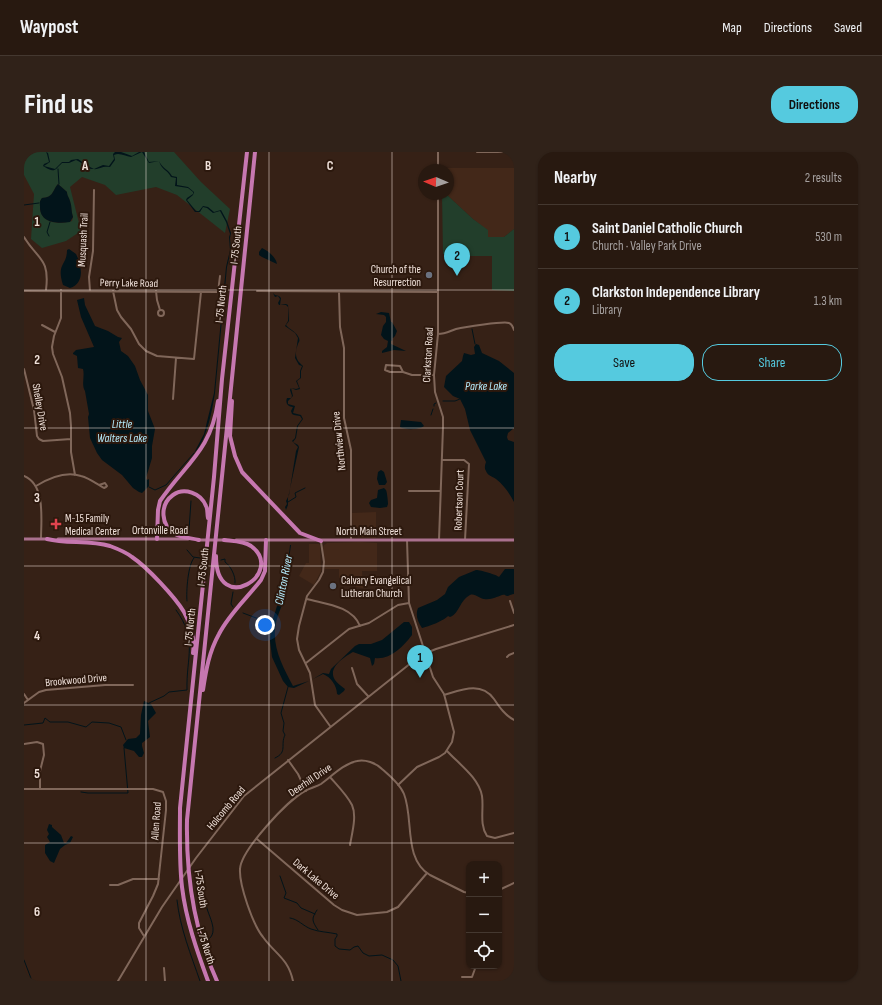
<!DOCTYPE html>
<html lang="en">
<head>
<meta charset="utf-8">
<style>
  body { margin:0; font-family:"Sofia Sans Condensed",sans-serif; background:#302219; color:#f1f3f6 }
  .controls { position:absolute; right:12px; bottom:12px; display:grid; overflow:hidden; border-radius:8px; box-shadow:0 1px 3px #0004 }
  .controls button { width:36px; height:36px; display:grid; place-items:center; padding:0; border:0; border-bottom:1px solid #443830; background:#281910; color:#f1f3f6; font:20px sans-serif }
  .compass { position:absolute; left:394px; top:12px; width:36px; height:36px; border-radius:50%; background:#281910; box-shadow:0 1px 3px #0004; rotate:272deg }
  .you { position:absolute; left:241px; top:473px; width:14px; height:14px; margin:-10px; border:3px solid #fff; border-radius:50%; background:#1a73e8; box-shadow:0 0 0 6px #1a73e833 }
  .badge { display:grid; place-items:center; width:26px; height:26px; border-radius:50%; background:#55cadf; color:#111; font-size:13px; font-weight:700 }
  .pin { position:absolute; translate:-50% -33px; filter:drop-shadow(0 1px 2px #0008) }
  .pin::after { content:''; position:absolute; top:21px; width:14px; height:12px; background:inherit; clip-path:polygon(0 0,100% 0,50% 100%) }
  .list { margin:0; padding:0; list-style:none }
  h2 { display:flex; justify-content:space-between; align-items:center; height:52px; margin:0; padding:0 16px; font-size:17px }
  h2 small { font-size:13px; font-weight:400; color:#a5a09f }
  .list li { display:grid; grid-template-columns:26px 1fr auto; gap:12px; align-items:center; box-sizing:border-box; height:64px; padding:0 16px; border-top:1px solid #443830 }
  .list b { display:block; font-size:15px; white-space:nowrap }
  .list p { margin:0; font-size:13px; white-space:nowrap; color:#a5a09f }
  .list em { font-size:13px; font-style:normal; color:#a5a09f }
  .actions { display:flex; gap:8px; padding:12px 16px }
  .actions a { flex:1; padding:9px 0; border:1px solid #55cadf; border-radius:16px; text-align:center; font-size:14px; color:#55cadf }
  .actions .main { background:#55cadf; color:#111 }
  .icon { flex:none; width:22px; height:22px; fill:none; stroke:currentColor; stroke-width:2; stroke-linecap:round; stroke-linejoin:round }
  .map { position:relative; flex:none; width:490px; height:829px; overflow:hidden; border-radius:16px }
  header { display:flex; align-items:center; gap:24px; box-sizing:border-box; height:56px; padding:0 20px; background:#281910; border-bottom:1px solid #443830 }
  header strong { font-size:19px }
  nav { display:flex; gap:22px; margin-inline-start:auto; font-size:14px }
  .intro { display:flex; align-items:center; justify-content:space-between; box-sizing:border-box; height:96px; padding:0 24px }
  h1 { margin:0; font-size:28px }
  .button { padding:10px 18px; border-radius:16px; background:#55cadf; color:#111; font-size:14px; font-weight:700 }
  main { display:flex; gap:24px; padding:0 24px }
  aside { flex:1; background:#281910; border-radius:16px; box-shadow:0 1px 3px #0004 }
  .map>svg:first-child { display:block }
</style>
</head>
<body>
<header>
<strong>Waypost</strong>
<nav><a>Map</a><a>Directions</a><a>Saved</a></nav>
</header>
<div class="intro"><h1>Find us</h1><a class="button">Directions</a></div>
<main>
<div class="map">
<svg width="490" height="829" viewBox="0 0 490 829">
  <rect width="100%" height="100%" fill="#362116"/>
  <path fill="#432819" d="M418 16H490V77L480 85H464L463 78 449 67 422 42H424V18H418Z
    M352 360V386L331 385 329 383 328 361Z
    M336 390 353 391V419H338L339 436 332 435V426H315V417H301L299 396 300 393 303 391Z
    M285 392H295L296 393 297 419 290 433 275 424 282 411H285Z"/>
  <path fill="#223e2b" fill-rule="evenodd" d="M0 0H150L177 30 206 57 201 81 153 43 132 35 92 43 81 33 58 25 46 35 57 79 42 89 18 96 7 87 10 42 0 23ZM34 32 43 40C43 44 45 45 46 49 48 55 47 60 49 65L48 69C34 73 16 71 16 55 16 50 16 49 18 46 30 45 28 39 34 32Z
    M418 42H422L449 67 464 78V85H480L490 77V139L468 138V104H427L419 102Z"/>
  <path fill="#02141a" d="M22 0 24 1 26 10 20 14 31 17 38 10H45L47 8 54 7 64 14 70 17 79 13 85 14 90 7 89 2 91 0H97L108 4 115 0H120L125 10 135 9C139 17 144 17 148 24L153 25V33L164 35 170 40 169 43 163 48 172 59H175L179 54 184 55 190 60 197 58 203 69 207 81 206 86 207 99 203 115 191 241C188 259 183 288 170 301L180 282 190 241 202 115 206 98 205 85 206 82 202 70 196 59 189 61 183 56 179 55 176 60H171L162 48 163 46 169 42V40L164 36 151 34 152 26 147 25C143 17 138 19 135 9L125 11 118 0 107 5C101 4 95 0 90 3L91 8 86 15C77 14 75 18 69 17 62 17 58 10 52 8L45 11H38C30 19 31 21 19 14L20 12 25 10 23 2Z
    M34 32 43 40C43 44 45 45 46 49 48 54 47 60 49 65L46 70C33 72 16 71 16 55 16 51 15 50 18 46 30 45 28 39 34 32Z
    M238 96C244 99 252 105 253 112L238 105 235 103V100Z
    M45 97 52 102C58 114 61 131 46 136L39 133C32 111 43 114 43 98Z
    M249 141 251 143 255 144 257 146 256 153 262 152 264 153 265 169 262 173C266 178 272 179 275 186 276 190 275 189 274 192 270 203 272 208 279 214L277 219V226L273 229 276 237 272 238 267 236 269 244 264 249V252L271 254 269 261 277 263 279 267 274 274 272 286 269 290 274 293 275 295 264 346V353L262 358 261 355 263 352 262 349 265 343 272 299 274 295 268 289 271 286 273 274 278 267 276 264 270 263 268 262 267 259 269 255C264 255 261 251 263 246H267L268 244 266 238 267 236 272 237 275 236 272 229 276 226V219L278 214 275 213 271 206 274 186 271 181 261 174 264 169V155L262 153H255L254 151 256 147 254 144 251 145Z
    M60 146 61 153 71 174 84 179 94 185 98 186 95 190 97 199 104 204 111 214 116 228 124 243V259L131 277 128 294V306L122 326 123 328 125 327V334L118 341 115 340 109 336 98 323 78 308 73 301 66 286 64 265 65 262 61 239C57 233 61 224 59 217L54 216 53 204 49 202V201L52 198 70 195 57 165 53 148Z
    M357 160 365 161 367 170H368L373 179 371 184 368 187 369 188 367 189V192C372 194 377 197 382 199L370 198 358 201V199L363 195 364 189 360 187 357 183 359 174 362 170V165L360 163 352 162Z
    M452 192 455 193 458 201 475 209 490 221V276L484 281 483 285 484 288 490 290V350C485 341 480 333 472 327 468 324 464 324 462 319 460 316 461 313 462 310L446 278 441 257 436 247 429 244 420 235 422 224 438 209 439 204 440 201 447 203 451 202 450 195Z
    M377 268 397 270 400 274C395 278 381 278 376 275Z
    M357 318 360 320 363 330 361 333H355L353 327 354 320Z
    M360 336 362 338C363 340 364 349 364 352L363 355 356 356 347 355 345 351 347 348 353 346 354 338Z
    M266 393H267L264 414 259 439 262 442C259 452 254 461 252 471 247 494 259 515 269 534L285 529 270 536 264 535 259 529 248 505 246 489 248 470 253 454 257 448V440L264 412Z
    M481 417H490V442C488 442 486 443 484 444 480 444 483 442 478 443 472 445 468 448 460 447 456 447 451 441 446 443 435 449 436 461 426 465L424 464C421 468 404 475 398 476 394 470 391 463 394 456L413 448 421 442 424 435 435 425 452 418C457 418 473 423 475 425Z
    M380 470H385L388 475V483C379 495 366 508 351 506L350 512 348 514 346 506 329 500C320 505 303 516 311 528 313 531 317 534 321 537L320 539 315 543 313 542C313 534 307 525 299 522L289 527 299 521 305 522 307 517 331 494 335 492H347L358 488Z
    M120 549 127 552 132 561 124 569 126 585 118 591V594L120 601 118 605H115L110 599 100 596 99 593 104 587 112 586 116 582 117 563Z
    M25 672 28 673V675L37 683 40 691H42L47 684 49 685 46 691 41 693 36 697 30 711 26 709 21 701V693L26 690 23 685 25 682 23 678Z"/>
  <g fill="none" stroke-linecap="round" stroke-linejoin="round">
    <path stroke="#02141a" stroke-width="1" d="M34 17 35 32
      M0 53 15 51
      M25 84 23 80 26 70
      M448 177 451 192
      M419 249H431L436 247
      M410 254V252L412 251
      M407 263 409 257
      M125 335 131 338 142 333 170 301
      M264 350 272 345 271 341 281 336
      M165 378 167 349
      M163 398 169 405 176 406
      M197 408 201 407V410C206 413 212 424 211 431
      M209 440 207 452 209 455
      M163 449C162 440 164 412 170 406
      M219 461 248 472
      M125 551 140 544 145 540 163 538C162 505 174 488 152 458
      M0 573 19 571 21 566 26 570H44L62 575 68 570 85 571 97 575 102 588
      M251 606C264 600 256 593 261 583L259 579 260 571 257 561 264 535
      M57 640 64 641H104L100 596
      M256 724 262 741 260 746 273 751 277 756 291 762
      M182 747C179 758 197 777 185 787
      M153 748C156 776 167 803 176 829
      M293 758C287 767 288 769 294 778
      M266 766C274 767 279 774 287 777 295 780 304 780 313 782V784L311 787V794L315 797 326 798 330 795 334 794 339 801 345 804 358 803 369 808 374 814 377 829
      M0 808 8 829"/>
    <path stroke="#80675a" stroke-width="2" d="M414 0V18
      M453 0H490
      M414 42V182L410 223 411 240 419 265V275L415 388
      M0 85C14 108 26 106 22 138
      M37 138V166L30 184 28 195 29 202 38 225 46 261 47 274V300L51 323
      M0 139 194 140 196 124
      M66 139 65 125 69 99 70 38
      M89 139 93 158 97 165 107 177 115 192 122 199 133 204 170 207 177 140
      M132 139 133 148 136 158
      M233 139 414 140
      M315 140 316 175 320 196V266L327 298V387
      M134 161a3 3 0 1 1 6 0a3 3 0 1 1-6 0Z
      M18 173 31 180
      M414 182C421 182 426 179 432 177 440 175 480 169 485 171 488 172 489 175 490 178
      M0 217 10 258 13 284 15 287 19 289 47 287
      M379 220 376 214 362 213 361 218 366 220H379L388 223H409
      M149 247 152 206
      M418 308H440L445 312 441 388
      M0 324C22 333 17 368 17 387
      M12 334C25 326 42 319 57 324 65 326 73 332 80 336L82 335 83 334 81 331 75 333
      M385 339H416
      M297 390 300 410 299 420 295 428 283 444 275 474 273 487 275 498 286 521 291 553 306 574
      M283 447C302 452 328 454 336 474
      M486 449 490 461
      M483 505 485 503 490 501
      M282 511 325 477 345 471 374 453 385 451
      M328 516 333 532 344 544
      M0 542 4 548
      M420 543C437 538 457 529 470 547 476 556 481 563 490 568
      M0 551 15 540 22 538 81 533H109
      M0 592 13 590 19 592 20 603 16 619V637
      M423 599C435 612 455 626 458 644 460 657 455 672 463 684L471 686 490 681
      M264 608 274 622 282 639
      M306 625C313 633 323 643 328 653 333 664 328 681 326 693
      M374 633 393 615 415 605 421 601 428 590 430 580 420 542 409 525 385 451 383 388
      M0 637H129L139 640 142 649V658L134 732 129 744 115 771V776L120 784
      M233 687 310 753 318 758 333 763 363 760 374 755 403 721
      M86 733H94L109 727H135
      M475 738 490 731
      M140 816 141 829
      M438 825H448L452 814
      M94 829 138 755 172 706 220 644 397 503 412 497 490 473
      M269 829C264 806 251 802 239 785 229 773 215 733 216 717 217 698 264 648 281 639 286 636 292 635 297 632 308 624 319 612 333 609 341 607 352 611 358 617 365 623 376 632 380 642 390 667 379 707 406 723L440 740 445 741"/>
    <path stroke="#aa718e" stroke-width="3" d="M0 387H24
      M34 387H164
      M174 388H202
      M212 388H490"/>
    <path stroke="#c677b0" stroke-width="4" d="M208 249 206 284 211 304 218 320 276 381 297 389
      M23 387C43 392 65 388 86 394 94 397 102 400 108 405 123 415 151 445 160 460 167 472 171 488 169 501
      M133 387 134 358 136 349C162 311 187 299 194 249
      M175 388C168 386 158 386 151 382 137 374 135 353 149 343 160 335 177 341 182 354 184 357 183 362 184 366
      M192 404C192 466 263 421 227 394 220 389 208 389 200 388
      M179 538C182 518 185 500 195 482 205 462 223 446 237 428L241 419 242 388
      M184 829C173 799 162 768 158 735 155 709 156 682 156 656L190 325 198 227 223 0
      M193 829C170 779 162 723 163 668L231 0"/>
  </g>
  <path fill="none" stroke="#f0e1da" stroke-width="1" stroke-opacity="0.55" d="M122 0V829M245 0V829M368 0V829M0 138H490M0 276H490M0 414H490M0 553H490M0 691H490"/>
  <g fill="#6b7280" stroke="#2c180d" stroke-width="1.5">
    <circle cx="405" cy="123" r="4"/>
    <circle cx="309" cy="434" r="4"/>
  </g>
  <path fill="#e0444e" stroke="#2c180d" stroke-width="1.5" d="M30 366h4v4h4v4h-4v4h-4v-4h-4v-4h4z"/>
  <g text-anchor="middle" dominant-baseline="central" stroke-width="4" stroke-linejoin="round" paint-order="stroke">
    <g font-size="11" fill="#f0e1da" stroke="#2c180d">
      <text transform="translate(59 88) rotate(-87)">Musquash Trail</text>
      <text transform="translate(212 93) rotate(-84)">I-75 South</text>
      <text transform="translate(105 131) rotate(1)">Perry Lake Road</text>
      <text transform="translate(197 152) rotate(-84)">I-75 North</text>
      <text transform="translate(404 203) rotate(-87)">Clarkston Road</text>
      <text transform="translate(16 255) rotate(80)">Shelley Drive</text>
      <text transform="translate(315 289) rotate(-96)">Northview Drive</text>
      <text transform="translate(435 348) rotate(-88)">Robertson Court</text>
      <text x="136" y="378">Ortonville Road</text>
      <text x="345" y="379">North Main Street</text>
      <text transform="translate(179 415) rotate(-84)">I-75 South</text>
      <text transform="translate(166 475) rotate(-84)">I-75 North</text>
      <text transform="translate(52 528) rotate(-5)">Brookwood Drive</text>
      <text transform="translate(286 628) rotate(-34)">Deerhill Drive</text>
      <text transform="translate(202 656) rotate(-50)">Holcomb Road</text>
      <text transform="translate(132 669) rotate(-86)">Allen Road</text>
      <text transform="translate(292 727) rotate(40)">Dark Lake Drive</text>
      <text transform="translate(177 737) rotate(81)">I-75 South</text>
      <text transform="translate(182 794) rotate(72)">I-75 North</text>
    </g>
    <g font-size="11" fill="#f0e1da" stroke="#2c180d" text-anchor="start">
      <text x="397" y="117" text-anchor="end">Church of the<tspan x="397" dy="13">Resurrection</tspan></text>
      <text x="41" y="366">M-15 Family<tspan x="41" dy="13">Medical Center</tspan></text>
      <text x="317" y="428">Calvary Evangelical<tspan x="317" dy="13">Lutheran Church</tspan></text>
    </g>
    <g font-size="12" font-style="italic" fill="#b4ecfd" stroke="#2c180d">
      <text x="462" y="234">Parke Lake</text>
      <text x="98" y="272">Little<tspan x="98" dy="14">Walters Lake</tspan></text>
      <text transform="translate(260 428) rotate(-79)">Clinton River</text>
    </g>
  </g>
  <g font-size="13" text-anchor="middle" font-weight="bold" fill="#f0e1da" stroke="#2c180d" stroke-width="4" stroke-linejoin="round" paint-order="stroke">
    <text x="61" y="18">A</text>
    <text x="184" y="18">B</text>
    <text x="306" y="18">C</text>
    <text x="13" y="74">1</text>
    <text x="13" y="212">2</text>
    <text x="13" y="350">3</text>
    <text x="13" y="488">4</text>
    <text x="13" y="626">5</text>
    <text x="13" y="764">6</text>
  </g>
</svg>
<div class="controls">
<button>+</button>
<button>−</button>
<button><svg class="icon" aria-label="locate" viewBox="0 0 24 24"><circle cx="12" cy="12" r="6"/><path d="M12 2v4M12 18v4M2 12h4M18 12h4"/></svg></button>
</div>
<svg class="compass" viewBox="-18 -18 36 36"><path d="M0-13l5 13h-10z" fill="#e53935"/><path d="M0 13l5-13h-10z" fill="#a5a09f"/></svg>
<div class="you"></div>
<div class="pin badge" style="left:396px;top:526px">1</div>
<div class="pin badge" style="left:433px;top:124px">2</div>
</div>
<aside>
<h2>Nearby<small>2 results</small></h2>
<ul class="list">
<li><span class="badge">1</span><div><b>Saint Daniel Catholic Church</b><p>Church · Valley Park Drive</p></div><em>530 m</em></li>
<li><span class="badge">2</span><div><b>Clarkston Independence Library</b><p>Library</p></div><em>1.3 km</em></li>
</ul>
<div class="actions"><a class="main">Save</a><a>Share</a></div>
</aside>
</main>
</body>
</html>
